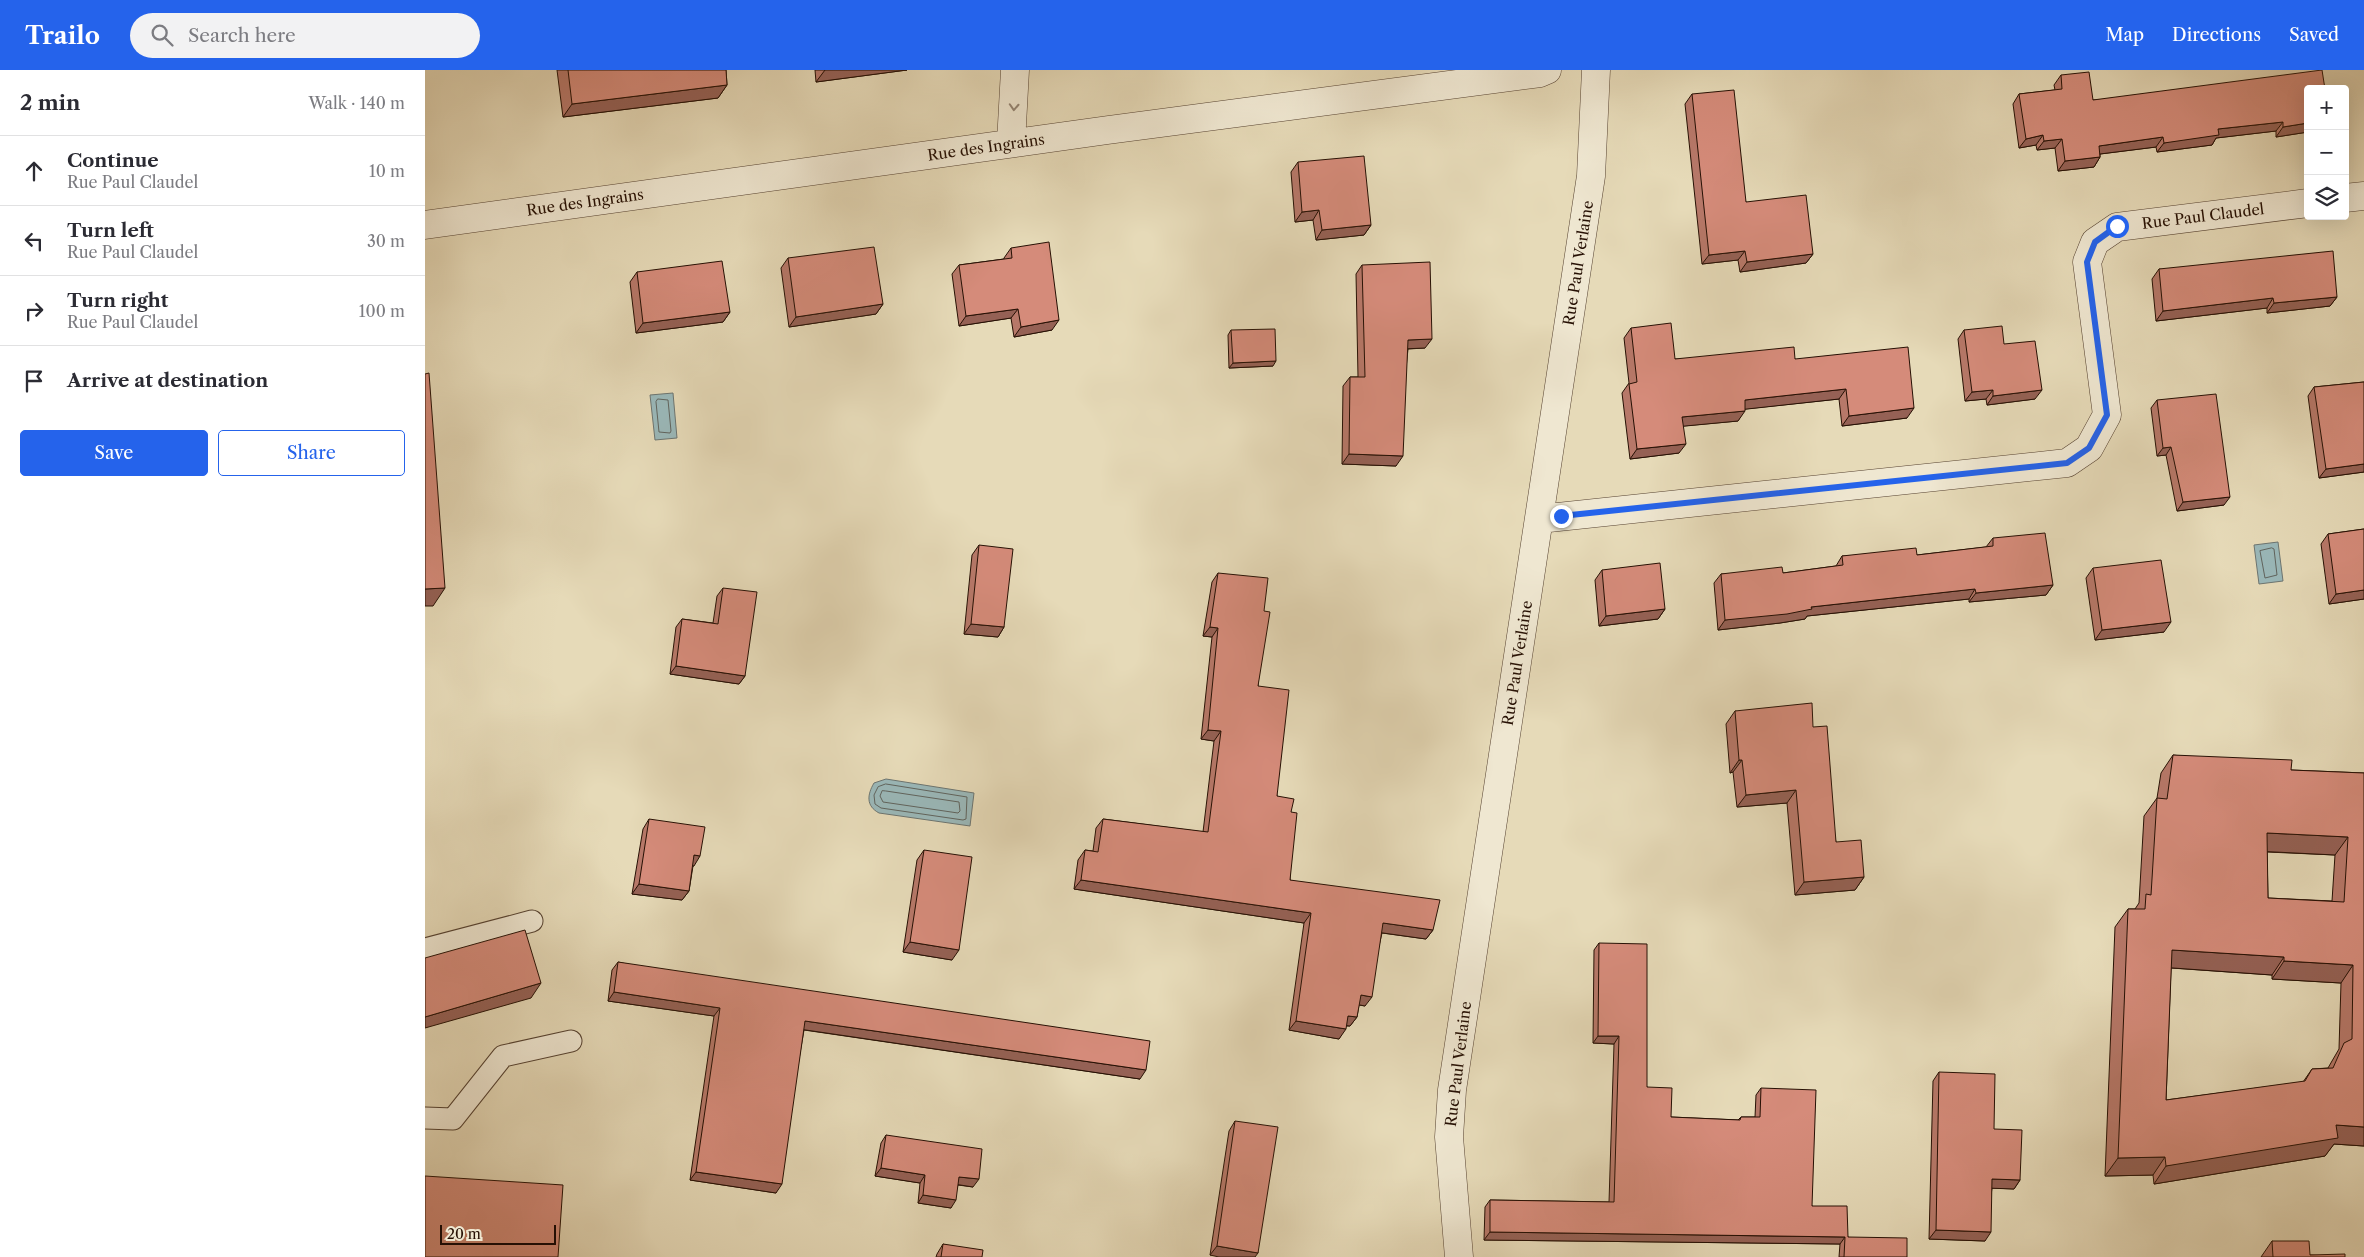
<!DOCTYPE html>
<html lang="en">
<head>
<meta charset="utf-8">
<style>
  body { margin:0; font-family:"Libre Caslon Text",serif; background:#f2f2f3; color:#2b2b33 }
  .controls { position:absolute; right:15px; top:15px; display:grid; overflow:hidden; border-radius:5px; box-shadow:0 5px 20px #0002 }
  .controls button { width:45px; height:45px; display:grid; place-items:center; padding:0; border:0; border-bottom:1px solid #e1e1e2; background:#fff; color:#2b2b33; font:25px sans-serif }
  .scale { position:absolute; left:15px; bottom:12px; width:116px; box-sizing:border-box; padding-left:5px; border:2px solid #261004; border-top:0; font-size:14px; line-height:18px; white-space:nowrap; color:#261004; -webkit-text-stroke:4px #efe7d1; paint-order:stroke }
  .stop { position:absolute; width:15px; height:15px; margin:-11px; border:4px solid #2563eb; border-radius:50%; background:#fff }
  .stop.end { background:#2563eb; border-color:#fff; box-shadow:0 1px 5px #0008 }
  .list { margin:0; padding:0; list-style:none }
  h2 { display:flex; justify-content:space-between; align-items:center; height:65px; margin:0; padding:0 20px; font-size:21px }
  h2 small { font-size:16px; font-weight:400; color:#7c7c81 }
  .list li { display:grid; grid-template-columns:32px 1fr auto; gap:15px; align-items:center; box-sizing:border-box; height:70px; padding:0 20px; border-top:1px solid #e1e1e2 }
  .list b { display:block; font-size:19px; white-space:nowrap }
  .list p { margin:0; font-size:16px; white-space:nowrap; color:#7c7c81 }
  .list em { font-size:16px; font-style:normal; color:#7c7c81 }
  .actions { display:flex; gap:10px; padding:15px 20px }
  .actions a { flex:1; padding:11px 0; border:1px solid #2563eb; border-radius:5px; text-align:center; font-size:18px; color:#2563eb }
  .actions .main { background:#2563eb; color:#fff }
  .icon { flex:none; width:28px; height:28px; fill:none; stroke:currentColor; stroke-width:2; stroke-linecap:round; stroke-linejoin:round }
  .map { position:relative; flex:none; width:1939px; height:1187px; overflow:hidden }
  header { display:flex; align-items:center; gap:30px; box-sizing:border-box; height:70px; padding:0 25px; background:#2563eb; color:#fff }
  header strong { font-size:24px }
  nav { display:flex; gap:28px; margin-inline-start:auto; font-size:18px }
  .search { width:350px; height:45px; background:#f2f2f3; display:flex; align-items:center; gap:12px; box-sizing:border-box; padding:0 18px; border-radius:28px; color:#7c7c81; font-size:19px }
  main { display:flex }
  aside { flex:1; background:#fff }
  .map>svg:first-child { display:block }
</style>
</head>
<body>
<header>
<strong>Trailo</strong>
<div class="search"><svg class="icon" aria-label="search" viewBox="0 0 24 24"><circle cx="10" cy="10" r="6"/><path d="M15 15l6 6"/></svg>Search here</div>
<nav><a>Map</a><a>Directions</a><a>Saved</a></nav>
</header>
<main>
<aside>
<h2>2 min<small>Walk · 140 m</small></h2>
<ul class="list">
<li><svg class="icon" aria-label="ahead" viewBox="0 0 24 24"><path d="M12 20V5M6 11l6-6 6 6"/></svg><div><b>Continue</b><p>Rue Paul Claudel</p></div><em>10 m</em></li>
<li><svg class="icon" aria-label="left" viewBox="0 0 24 24"><path d="M17 20v-9H6M10 6l-5 5 5 5"/></svg><div><b>Turn left</b><p>Rue Paul Claudel</p></div><em>30 m</em></li>
<li><svg class="icon" aria-label="right" viewBox="0 0 24 24"><path d="M7 20v-9h11M14 6l5 5-5 5"/></svg><div><b>Turn right</b><p>Rue Paul Claudel</p></div><em>100 m</em></li>
<li><svg class="icon" aria-label="arrive" viewBox="0 0 24 24"><path d="M6 21V4h12l-3 4 3 4H6"/></svg><div><b>Arrive at destination</b></div></li>
</ul>
<div class="actions"><a class="main">Save</a><a>Share</a></div>
</aside>
<div class="map">
<svg width="1939" height="1187" viewBox="0 0 1939 1187">
  <rect width="100%" height="100%" fill="#e6dab8"/>
  <filter id="stains"><feTurbulence type="fractalNoise" baseFrequency=".004" numOctaves="4"/><feColorMatrix values="0 0 0 0 .2 0 0 0 0 .09 0 0 0 0 .02 0 0 0 .5 -.17"/></filter>
  <radialGradient id="worn" r=".72"><stop offset=".6" stop-color="#630" stop-opacity="0"/><stop offset="1" stop-color="#630" stop-opacity=".3"/></radialGradient>
  <path fill="#9ab8b9" stroke="#6c7571" d="M248 323 252 368 230 370 225 325Z
    M1853 472 1858 511 1834 514 1829 475Z
    M461 709 549 723 545 756 454 743C441 736 442 725 449 713Z"/>
  <g fill="none" stroke-linecap="round" stroke-linejoin="round">
    <path stroke="#60645e" stroke-width="1" d="M233 329 243 330 246 361 245 363 234 362 231 332Z
      M1847 478 1849 479 1852 505 1840 508 1835 481Z
      M461 714 542 727 541 749 538 750 456 738 450 734 449 725 453 717Z
      M461 721 534 732 535 741 533 743 458 732 455 726 457 721Z"/>
    <defs>
      <path id="lane" d="M0 879 107 851
        M0 1048 28 1049 78 986 146 971"/>
      <path id="street" d="M586 73 590 0
        M1920 128 1939 126
        M0 155 683 60 1115 3 1122 0
        M1114 449 1642 393 1664 378 1682 345 1662 192 1670 172 1692 157 1883 133
        M1034 1187 1024 1067 1027 1020 1166 106 1171 0"/>
    </defs>
    <use href="#lane" stroke="#564231" stroke-width="23"/>
    <use href="#street" stroke="#564231" stroke-width="29"/>
    <use href="#lane" stroke="#efe7d1" stroke-width="21"/>
    <use href="#street" stroke="#efe7d1" stroke-width="28"/>
  </g>
  <path fill="#b77869" stroke="#261004" fill-rule="evenodd" d="M132 0H301L302 15 293 28 138 47Z
    M390 0H482L391 12Z
    M1636 5 1668 30 1883 19V62L1851 67V61L1791 68 1787 75 1732 82 1731 77 1675 84V87L1669 97 1633 101 1630 78 1612 80 1611 75 1594 78 1588 34 1594 24 1630 20 1629 15Z
    M1267 24 1321 132 1388 184 1381 193 1315 202 1313 190 1277 194 1260 34Z
    M873 92 946 155 939 165 891 170 888 150 870 152 866 102Z
    M586 178 627 260 589 267 586 248 534 256 527 204 534 195 579 189V188Z
    M363 188 458 234 451 244 364 257 356 198Z
    M937 195 1000 278 983 279 971 396 917 394 918 316 925 307H933L931 204Z
    M1734 199 1912 227 1905 236 1842 243V238L1731 251 1727 209Z
    M212 202 305 242 298 252 211 263 205 212Z
    M1206 258 1250 289H1370L1482 348 1417 356 1414 329 1320 339 1313 351 1258 356 1254 383 1205 389 1197 323 1204 313 1199 268Z
    M806 260 848 296 804 298 803 265Z
    M1539 260 1579 274 1610 329 1562 335 1561 329 1540 331 1533 269Z
    M1939 312V402L1894 408 1883 326 1889 317Z
    M1732 330 1799 435 1752 441 1741 385 1732 386 1726 338Z
    M1939 459V529L1904 534 1896 474 1903 464Z
    M1568 468 1628 515 1621 525 1544 532V529L1382 546 1380 549 1355 553 1293 560 1289 513 1296 504 1358 503 1411 496 1417 486 1492 485 1561 477Z
    M554 475 579 557 573 567 539 564 547 485Z
    M1668 498 1739 562 1670 570 1661 508Z
    M1177 500 1240 539 1233 549 1174 556 1170 510Z
    M793 503 839 541 833 616 852 726 866 742 865 810 1008 860 1001 869 957 863 940 936 934 935 932 947 925 956H921L914 969 864 960 879 853 649 819 653 790 660 780 668 781 671 758 678 749 778 762 789 671 776 669 787 567 778 566 787 512Z
    M298 518 320 606 314 614 245 604 251 557 257 549 288 553 292 526Z
    M1310 641 1388 657 1411 772 1439 807 1430 820 1370 825 1362 733 1312 737 1308 702 1305 703 1301 654Z
    M1748 685 1866 700 1939 703V1076L1909 1074 1900 1086 1729 1114 1728 1105 1680 1106 1690 857 1703 839H1710L1714 833 1719 746 1732 728 1736 703ZM1842 782 1910 785 1907 831 1843 828ZM1746 898 1847 905V909L1916 913 1914 979 1907 991 1903 998 1887 999 1878 1012 1741 1030Z
    M224 749 269 796H268L264 821 257 830 207 824 218 759Z
    M499 780 527 890 478 882 492 790Z
    M1174 873 1222 1017 1246 1047 1313 1050 1316 1047H1330L1331 1025 1336 1018 1387 1136 1423 1167 1482 1187H1414L1415 1174 1059 1170 1060 1137 1065 1130 1184 1132 1189 974 1168 973 1169 880Z
    M193 892 715 1009 379 960 351 1123 265 1110 289 946 183 931 187 900Z
    M1514 1002 1569 1059 1595 1110 1589 1119 1567 1118 1560 1171 1504 1169 1508 1011Z
    M810 1051 833 1183 785 1185 804 1061Z
    M461 1065 548 1117 533 1115 526 1138 493 1133 495 1113 450 1106 456 1073Z
    M1847 1171 1885 1185 1920 1187H1836Z
    M518 1174 557 1187H511L512 1184Z"/>
  <path fill="#956155" stroke="#261004" d="M400 0H482L391 12Z
    M302 15 293 28 138 47 147 34Z
    M1858 52 1851 61 1791 68 1787 75 1732 82 1739 73 1793 59Z
    M1883 53V62L1851 67 1858 57Z
    M1618 65 1611 75 1594 78 1601 69Z
    M1738 67 1731 77 1667 85 1674 76Z
    M1637 69 1630 78 1612 80 1619 71Z
    M1675 87 1669 97 1633 101 1640 91Z
    M894 140 888 150 870 152 877 142Z
    M946 155 939 165 891 170 897 160Z
    M1320 181 1313 190 1277 194 1284 185Z
    M1388 184 1381 193 1315 202 1322 192Z
    M1912 227 1905 236 1842 243 1849 233Z
    M1848 228 1842 238 1731 251 1738 241Z
    M458 234 451 244 364 257 371 247Z
    M593 239 586 248 534 256 541 246Z
    M305 242 298 252 211 263 218 253Z
    M634 250 627 260 589 267 596 257Z
    M1007 269 1000 278 977 279 983 270Z
    M851 291 848 296 804 298 808 293Z
    M1421 319 1414 329 1313 340 1320 330Z
    M1568 320 1561 329 1540 331 1547 322Z
    M1617 320 1610 329 1562 335 1568 326Z
    M1489 338 1482 348 1417 356 1424 346Z
    M1320 341 1313 351 1250 357 1257 347Z
    M1261 374 1254 383 1205 389 1212 379Z
    M1746 377 1741 385 1732 386 1738 378Z
    M924 384 978 386 971 396 917 394Z
    M1939 394V402L1894 408 1901 399Z
    M1805 427 1799 435 1752 441 1758 432Z
    M1628 515 1621 525 1544 532 1551 523Z
    M20 518 8 536H0V519Z
    M1550 519 1544 529 1382 546 1380 549 1355 553 1293 560 1300 550 1386 537Z
    M1939 520V529L1904 534 1911 524Z
    M1240 539 1233 549 1174 556 1181 546Z
    M1746 552 1739 562 1670 570 1677 560Z
    M546 554 579 557 573 567 539 564Z
    M785 557 793 558 787 567 778 566Z
    M251 596 320 606 314 614 245 604Z
    M783 660 796 661 789 671 776 669Z
    M1314 690H1317L1308 702 1305 703Z
    M1371 720 1362 733 1312 737 1321 725Z
    M1842 763 1923 767 1910 785 1830 781Z
    M269 785 275 786 269 796 263 795Z
    M1439 807 1430 820 1370 825 1379 812Z
    M656 810 886 843 879 853 649 819Z
    M214 814 264 821 257 830 207 824Z
    M958 853 1008 860 1001 869 951 862Z
    M485 872 534 880 527 890 478 882Z
    M1747 880 1859 887 1847 905 1734 897Z
    M1859 891 1928 895 1916 913 1847 909Z
    M116 913 106 928 0 958V947Z
    M189 922 295 938 289 946 183 931Z
    M936 925 947 927 940 936 930 934Z
    M923 946 932 947 925 956 916 955Z
    M380 951 721 1000 715 1009 374 959Z
    M871 951 921 959 914 969 864 960Z
    M1173 966H1194L1189 974 1168 973Z
    M1911 1055 1939 1057V1076L1909 1074 1900 1086 1729 1114 1741 1096Z
    M1740 1087 1728 1105 1680 1106 1693 1088Z
    M456 1098 500 1105 495 1113 450 1106Z
    M271 1102 357 1114 351 1123 265 1110Z
    M534 1107 554 1109 548 1117 529 1114Z
    M1567 1109 1595 1110 1589 1119 1561 1118Z
    M498 1125 531 1130 526 1138 493 1133Z
    M1511 1160 1566 1162 1560 1171 1504 1169Z
    M1065 1162 1420 1167 1415 1174 1059 1170Z
    M792 1176 833 1183 830 1187H794L785 1185Z"/>
  <path fill="#d58b7a" stroke="#261004" fill-rule="evenodd" d="M143 0H301L302 15 147 34Z
    M1897 0 1900 19H1883V53L1858 57V52L1793 59 1794 65 1739 73 1738 67 1674 76 1675 87 1640 91 1637 69 1619 71 1618 65 1601 69 1594 24 1637 19 1636 5 1664 2 1668 30Z
    M1309 20 1321 132 1381 125 1388 184 1322 192 1320 181 1284 185 1267 24Z
    M939 86 946 155 897 160 894 140 877 142 873 92Z
    M624 172 634 250 596 257 593 239 541 246 534 195 587 188 586 178Z
    M449 177 458 234 371 247 363 188Z
    M1908 181 1912 227 1849 233 1848 228 1738 241 1734 199Z
    M297 191 305 242 218 253 212 202Z
    M1005 192 1007 269 983 270 978 386 924 384 925 307H940L937 195Z
    M1246 253 1250 289 1369 277 1370 289 1483 277 1489 338 1424 346 1421 319 1320 330V341L1257 347 1261 374 1212 379 1204 314 1212 312 1206 258Z
    M1577 256 1579 274 1610 271 1617 320 1568 326V320L1547 322 1539 260Z
    M850 259 851 291 808 293 806 260Z
    M4 303 20 518 0 519V304Z
    M1939 312V394L1901 399 1889 317Z
    M1791 324 1805 427 1758 432 1746 377 1738 378 1732 330Z
    M1939 459V520L1911 524 1903 464Z
    M1620 463 1628 515 1551 523 1550 519 1386 537 1387 539 1362 544 1300 550 1296 504 1357 497 1358 503 1418 495 1417 486 1491 478 1492 485 1568 476V468Z
    M554 475 588 479 579 557 546 554Z
    M1736 490 1746 552 1677 560 1668 498Z
    M1235 493 1240 539 1181 546 1177 500Z
    M793 503 843 508 839 541 845 542 833 616 864 620 852 726 869 729 866 742 872 743 865 810 1015 830 1008 860 958 853 947 927 936 925 932 947 923 946 921 959 871 951 886 843 656 810 660 780 673 782 678 749 783 762 796 661 783 660 793 558 785 557Z
    M298 518 332 522 320 606 251 596 257 549 293 554Z
    M1387 633 1388 657 1402 656 1411 772 1436 770 1439 807 1379 812 1371 720 1321 725 1317 690H1314L1310 641Z
    M1748 685 1867 690 1866 700 1939 703V1057L1911 1055 1913 1068 1741 1096 1740 1087 1693 1088 1703 839H1720L1721 824 1726 825 1732 728 1742 729ZM1842 763 1923 767 1919 832 1843 828ZM1747 880 1859 887V891L1928 895 1927 969 1919 973 1908 998 1887 999 1880 1011 1741 1030Z
    M224 749 280 757 275 786 269 785 264 821 214 814Z
    M499 780 547 787 534 880 485 872Z
    M100 860 116 913 0 947V888Z
    M1174 873 1222 874V1017L1247 1018 1246 1047 1315 1050 1316 1047H1335L1336 1018 1391 1020 1387 1136H1422L1423 1167 1482 1168V1187H1419L1420 1167 1065 1162V1130L1189 1132 1194 966H1173Z
    M193 892 725 971 721 1000 380 951 357 1114 271 1102 295 938 189 922Z
    M1514 1002 1570 1004 1569 1059 1597 1060 1595 1110 1567 1109 1566 1162 1511 1160Z
    M810 1051 853 1057 833 1183 792 1176Z
    M461 1065 557 1079 554 1109 534 1107 531 1130 498 1125 500 1105 456 1098Z
    M0 1106 138 1115 133 1187H0Z
    M1847 1171H1884L1885 1185 1920 1184V1187H1848Z
    M518 1174 558 1180 557 1187H516Z"/>
  <defs><path id="oneway-chevron" d="M-2-3.5L2.5 0L-2 3.5" fill="none" stroke-width="1.6" stroke-linecap="round" stroke-linejoin="round" transform="scale(1.25)"/></defs>
  <use stroke="#958675" href="#oneway-chevron" transform="translate(589 37) rotate(93)"/>
  <g fill="none" stroke-linecap="round" stroke-linejoin="round">
    <path stroke="#2563eb" stroke-width="6" d="M1136 446 1642 393 1664 378 1682 345 1662 192 1670 172 1692 156"/>
  </g>
  <g text-anchor="middle" dominant-baseline="central" stroke-width="4.5" stroke-linejoin="round" paint-order="stroke">
    <g font-size="15" fill="#261004" stroke="#efe7d1">
      <text transform="translate(561 77) rotate(-8)">Rue des Ingrains</text>
      <text transform="translate(160 132) rotate(-8)">Rue des Ingrains</text>
      <text transform="translate(1778 146) rotate(-7)">Rue Paul Claudel</text>
      <text transform="translate(1153 193) rotate(-81)">Rue Paul Verlaine</text>
      <text transform="translate(1092 593) rotate(-81)">Rue Paul Verlaine</text>
      <text transform="translate(1033 994) rotate(-83)">Rue Paul Verlaine</text>
    </g>
  </g>
  <rect width="100%" height="100%" filter="url(#stains)"/>
  <rect width="100%" height="100%" fill="url(#worn)"/>
</svg>
<div class="controls">
<button>+</button>
<button>−</button>
<button><svg class="icon" aria-label="layers" viewBox="0 0 24 24"><path d="M12 4l9 5-9 5-9-5zM3 14l9 5 9-5"/></svg></button>
</div>
<div class="scale">20 m</div>
<div class="stop" style="left:1692px;top:156px"></div>
<div class="stop end" style="left:1136px;top:446px"></div>
</div>
</main>
</body>
</html>
